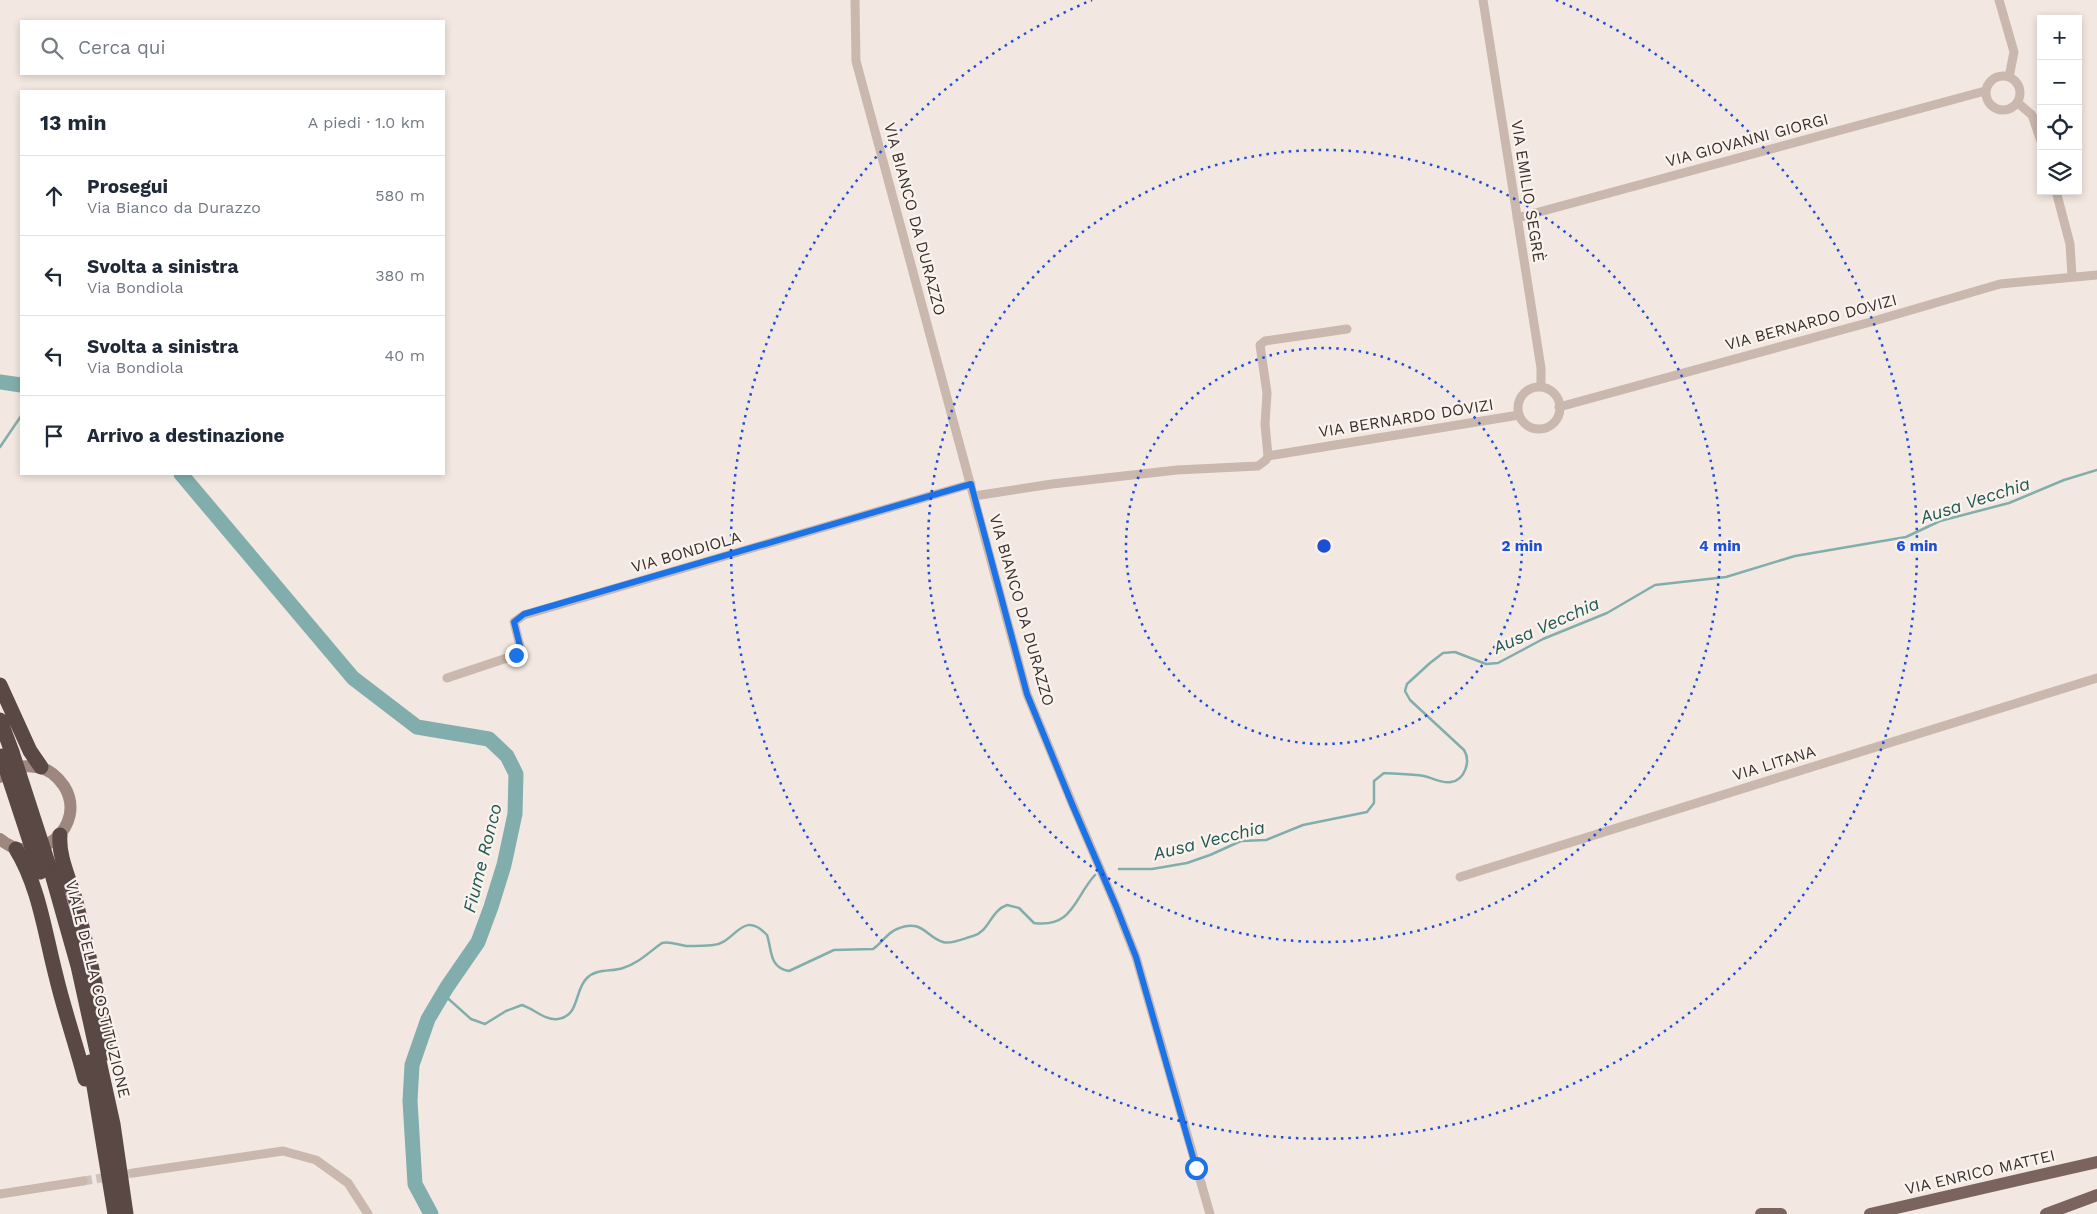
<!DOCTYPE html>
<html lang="it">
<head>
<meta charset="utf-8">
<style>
  body { margin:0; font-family:"Work Sans",sans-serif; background:#f2f2f3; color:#1f2937 }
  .controls { position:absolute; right:15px; top:15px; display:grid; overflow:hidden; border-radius:0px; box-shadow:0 2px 8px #0003 }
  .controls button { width:45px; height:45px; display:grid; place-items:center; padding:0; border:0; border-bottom:1px solid #e0e1e3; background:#fff; color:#1f2937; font:25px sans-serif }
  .stop { position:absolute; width:15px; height:15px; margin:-11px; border:4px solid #1a73e8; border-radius:50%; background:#fff }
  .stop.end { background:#1a73e8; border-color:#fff; box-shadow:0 1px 5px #0008 }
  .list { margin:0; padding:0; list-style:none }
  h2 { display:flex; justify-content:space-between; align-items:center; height:65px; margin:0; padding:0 20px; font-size:21px }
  h2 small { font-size:16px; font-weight:400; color:#747a83 }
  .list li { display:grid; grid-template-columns:32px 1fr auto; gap:15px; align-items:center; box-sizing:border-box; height:80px; padding:0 20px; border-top:1px solid #e0e1e3 }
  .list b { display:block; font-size:19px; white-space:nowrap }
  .list p { margin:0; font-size:16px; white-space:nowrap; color:#747a83 }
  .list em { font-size:16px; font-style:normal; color:#747a83 }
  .icon { flex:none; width:28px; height:28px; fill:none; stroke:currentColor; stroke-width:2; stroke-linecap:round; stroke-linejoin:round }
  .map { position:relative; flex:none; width:2097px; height:1214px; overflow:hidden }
  .search { position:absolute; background:#fff; box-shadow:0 2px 8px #0003; left:20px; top:20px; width:425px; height:55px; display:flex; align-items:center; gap:12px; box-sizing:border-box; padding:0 18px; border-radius:0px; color:#747a83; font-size:19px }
  .panel { position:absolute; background:#fff; box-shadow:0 2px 8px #0003; left:20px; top:90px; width:425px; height:385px; border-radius:0px }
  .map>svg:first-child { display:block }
</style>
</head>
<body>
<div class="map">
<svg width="2097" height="1214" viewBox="0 0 2097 1214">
  <rect width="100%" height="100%" fill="#f2e8e1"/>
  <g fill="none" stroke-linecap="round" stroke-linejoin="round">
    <path stroke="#81aeac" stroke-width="2.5" d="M0 447 21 416
      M1119 869H1152L1187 863 1210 855 1241 841 1266 840 1303 825 1367 812 1374 803V781L1384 773C1397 774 1411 774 1424 776 1433 778 1442 784 1451 782 1465 780 1471 761 1464 750L1410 700 1405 691 1407 684 1430 663 1443 653 1455 652 1486 664 1498 663 1543 639 1607 613 1655 585 1726 577 1795 556 1906 537 1940 521 2009 503 2064 480 2097 470
      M443 994 471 1019 485 1024 506 1011 522 1005C534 1009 546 1021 558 1019 580 1016 574 990 587 978 597 968 612 972 623 968 639 963 649 952 662 943 670 941 678 945 686 946 695 946 704 946 713 945 735 944 742 908 767 935 772 950 769 968 789 971L834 950 873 949C881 944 888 932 897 929 922 918 926 937 943 942 951 945 965 938 973 936 990 931 990 911 1007 905L1019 908 1034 923C1073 928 1074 898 1095 875"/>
    <path stroke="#81aeac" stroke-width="15" d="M0 382 21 385
      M181 474 353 678 417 727 489 739 507 756 516 774 515 814 504 865 491 907 478 942 447 987 428 1019 412 1065 410 1101 415 1184 431 1214"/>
    <path stroke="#cdc3bd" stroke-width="9" stroke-dasharray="9 4.5" stroke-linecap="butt" d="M83 1181 133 1173"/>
    <path stroke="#cab7ad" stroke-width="9" d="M855 0 856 61 1027 694 1072 803 1116 906 1136 957 1210 1214
      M1483 0 1541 368V387
      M1999 0 2014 52 2009 77
      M1986 93a17 17 0 1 1 34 0a17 17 0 1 1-34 0Z
      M2018 103 2032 115 2041 141
      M2056 191 2070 244 2072 277
      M1517 218 1985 91
      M1518 408a21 21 0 1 1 42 0a21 21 0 1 1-42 0Z
      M1559 407 1867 323 2000 284 2097 275
      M1268 456 1519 415
      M974 496 1052 484 1177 470 1258 466 1266 460 1268 456 1265 424 1267 393 1260 345 1265 341 1347 329
      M447 678 516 655 520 646 514 622 524 615 971 484
      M1460 877 2097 678
      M133 1173 283 1151 316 1160 348 1183 368 1214
      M0 1194 83 1181"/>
    <path stroke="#9e877e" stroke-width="12" d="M0 777C10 767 23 765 36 767 48 768 57 776 64 786 89 826 36 870 0 839"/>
    <path stroke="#7a645d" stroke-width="12" d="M1761 1214H1781
      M1870 1214 2097 1162
      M2046 1214 2097 1195"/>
    <path stroke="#594843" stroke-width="15" d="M0 685 30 751 41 767
      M0 720 12 752
      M60 835C58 857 70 880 76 902 88 952 101 1002 106 1053
      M16 849C39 886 45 934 56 976 64 1010 76 1044 85 1079
      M50 867 78 966 113 1124 126 1214
      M90 1062 115 1214"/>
    <path stroke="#594843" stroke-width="15" d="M12 752 48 863
      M2 756 40 872"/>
  </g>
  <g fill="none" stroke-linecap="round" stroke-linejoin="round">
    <path stroke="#1a73e8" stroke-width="6" d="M516 655 520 646 514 622 524 614 971 484 1027 694 1072 804 1116 906 1136 957 1196 1168"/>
  </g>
  <g fill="none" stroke="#1d4ed8" stroke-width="2.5" stroke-dasharray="2.5 5">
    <circle cx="1324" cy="546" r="198"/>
    <circle cx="1324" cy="546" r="396"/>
    <path d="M1556 0A593 593 0 1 1 1092 0"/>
  </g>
  <g text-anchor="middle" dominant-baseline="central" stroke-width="4.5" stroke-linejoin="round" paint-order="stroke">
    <g font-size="16" fill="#392e2b" stroke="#faf3ed">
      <text transform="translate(1747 140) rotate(-15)">VIA GIOVANNI GIORGI</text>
      <text transform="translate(1528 191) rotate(81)">VIA EMILIO SEGRÈ</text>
      <text transform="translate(915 219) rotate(75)">VIA BIANCO DA DURAZZO</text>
      <text transform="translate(1811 322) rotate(-15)">VIA BERNARDO DOVIZI</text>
      <text transform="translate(1406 418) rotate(-9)">VIA BERNARDO DOVIZI</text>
      <text transform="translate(686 552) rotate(-16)">VIA BONDIOLA</text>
      <text transform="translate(1022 610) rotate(74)">VIA BIANCO DA DURAZZO</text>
      <text transform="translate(1774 763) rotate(-17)">VIA LITANA</text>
      <text transform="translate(98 989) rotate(76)">VIALE DELLA COSTITUZIONE</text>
      <text transform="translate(1980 1172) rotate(-13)">VIA ENRICO MATTEI</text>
    </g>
    <g font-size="18" font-style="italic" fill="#225957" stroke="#faf3ed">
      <text transform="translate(1975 500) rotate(-18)">Ausa Vecchia</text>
      <text transform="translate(1546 625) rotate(-24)">Ausa Vecchia</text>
      <text transform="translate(1209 840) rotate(-14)">Ausa Vecchia</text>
      <text transform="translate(482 858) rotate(-76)">Fiume Ronco</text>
    </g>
  </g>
  <circle cx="1324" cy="546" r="8" fill="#1d4ed8" stroke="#faf3ed" stroke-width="2.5"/>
  <g font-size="15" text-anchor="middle" font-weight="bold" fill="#1d4ed8" stroke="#faf3ed" stroke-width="4.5" stroke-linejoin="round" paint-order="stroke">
    <text x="1522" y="551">2 min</text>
    <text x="1720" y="551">4 min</text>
    <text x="1917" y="551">6 min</text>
  </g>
</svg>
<div class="controls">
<button>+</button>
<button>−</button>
<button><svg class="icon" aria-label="locate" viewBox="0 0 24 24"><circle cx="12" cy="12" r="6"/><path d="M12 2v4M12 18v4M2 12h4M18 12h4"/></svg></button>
<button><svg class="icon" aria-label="layers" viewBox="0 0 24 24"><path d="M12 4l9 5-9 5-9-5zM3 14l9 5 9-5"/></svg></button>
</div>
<div class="stop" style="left:1196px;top:1168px"></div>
<div class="stop end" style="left:516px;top:655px"></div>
<div class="search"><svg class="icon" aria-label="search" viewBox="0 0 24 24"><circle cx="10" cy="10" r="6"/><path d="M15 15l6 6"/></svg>Cerca qui</div>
<section class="panel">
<h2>13 min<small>A piedi · 1.0 km</small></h2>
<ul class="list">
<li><svg class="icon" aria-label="ahead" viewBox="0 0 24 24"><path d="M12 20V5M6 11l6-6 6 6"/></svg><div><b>Prosegui</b><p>Via Bianco da Durazzo</p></div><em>580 m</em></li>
<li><svg class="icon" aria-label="left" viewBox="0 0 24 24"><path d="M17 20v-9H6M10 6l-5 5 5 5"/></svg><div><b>Svolta a sinistra</b><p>Via Bondiola</p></div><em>380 m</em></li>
<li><svg class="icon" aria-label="left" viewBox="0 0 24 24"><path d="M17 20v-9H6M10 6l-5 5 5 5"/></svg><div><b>Svolta a sinistra</b><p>Via Bondiola</p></div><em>40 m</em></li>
<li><svg class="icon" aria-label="arrive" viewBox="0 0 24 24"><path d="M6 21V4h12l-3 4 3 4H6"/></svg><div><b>Arrivo a destinazione</b></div></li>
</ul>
</section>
</div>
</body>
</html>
